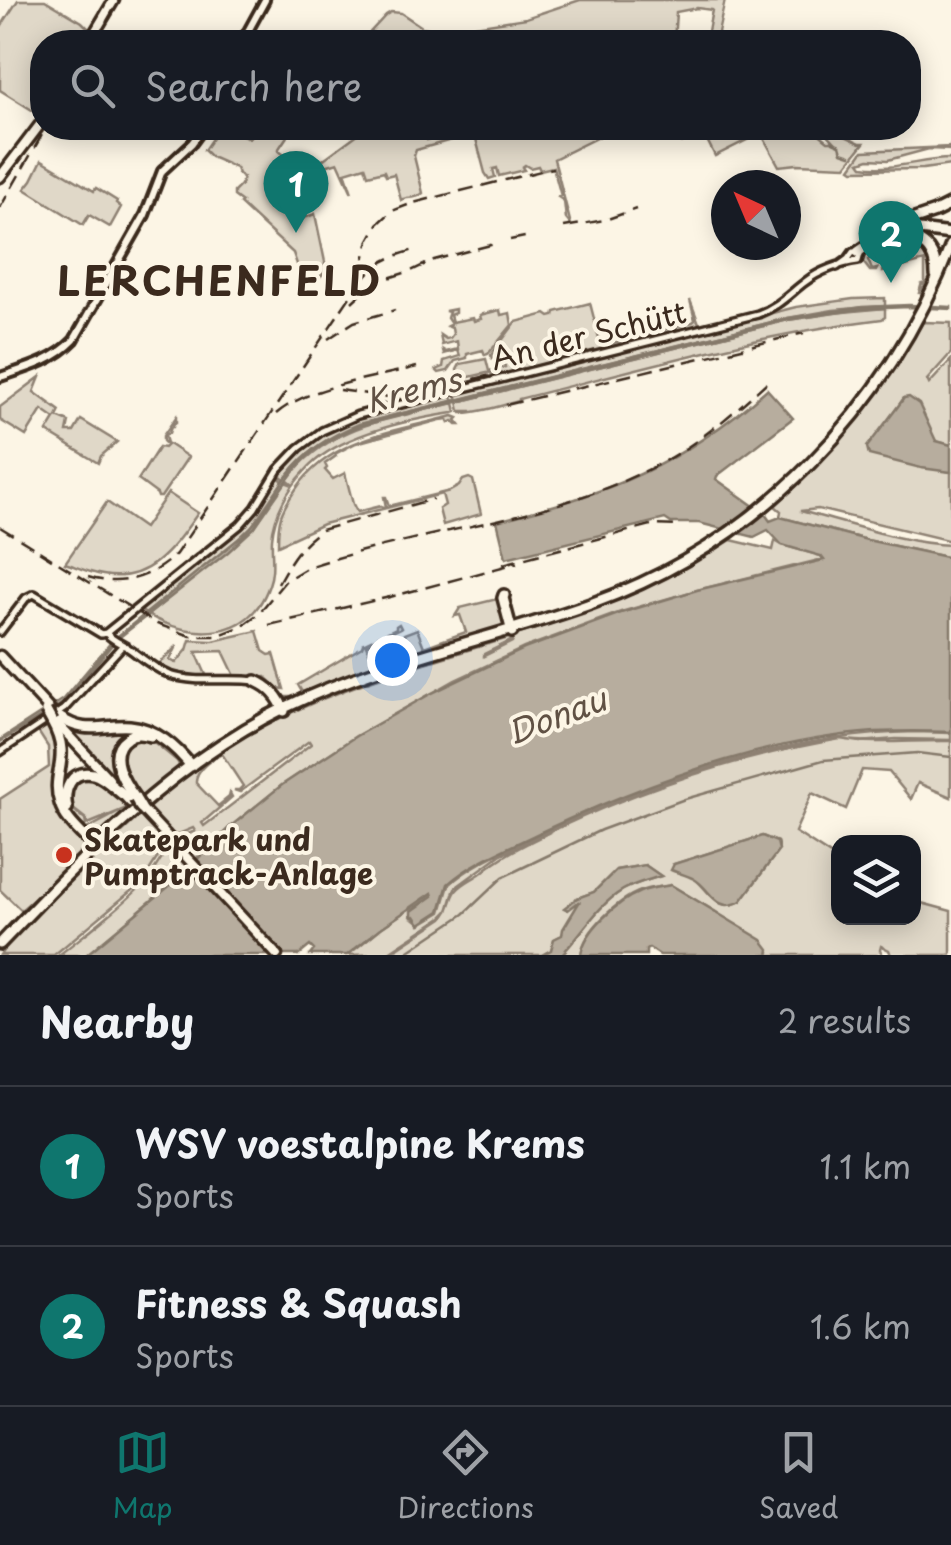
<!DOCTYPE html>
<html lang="en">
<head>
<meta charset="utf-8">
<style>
  body { margin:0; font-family:"Playpen Sans",sans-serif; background:#242831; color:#f1f3f6 }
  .controls { position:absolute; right:30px; bottom:30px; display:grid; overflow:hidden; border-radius:20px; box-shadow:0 5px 25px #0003 }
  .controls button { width:90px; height:90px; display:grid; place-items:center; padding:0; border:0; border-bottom:2px solid #363941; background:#171b24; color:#f1f3f6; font:50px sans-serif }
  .compass { position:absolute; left:711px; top:170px; width:90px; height:90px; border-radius:50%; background:#171b24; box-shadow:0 5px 25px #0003; rotate:316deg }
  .you { position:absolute; left:392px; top:660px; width:35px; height:35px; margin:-25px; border:8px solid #fff; border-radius:50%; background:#1a73e8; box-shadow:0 0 0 15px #1a73e833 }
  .badge { display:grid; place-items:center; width:65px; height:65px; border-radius:50%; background:#0f766e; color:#fff; font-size:32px; font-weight:700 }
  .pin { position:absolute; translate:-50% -82px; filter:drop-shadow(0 2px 5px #0008) }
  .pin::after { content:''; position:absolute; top:52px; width:35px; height:30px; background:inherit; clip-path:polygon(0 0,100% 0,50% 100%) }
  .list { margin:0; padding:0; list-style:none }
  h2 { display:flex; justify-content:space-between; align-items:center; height:130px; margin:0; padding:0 40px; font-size:42px }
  h2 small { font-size:32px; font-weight:400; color:#9ea1a6 }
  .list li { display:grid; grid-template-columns:65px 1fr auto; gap:30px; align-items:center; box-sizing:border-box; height:160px; padding:0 40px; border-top:2px solid #363941 }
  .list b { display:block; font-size:38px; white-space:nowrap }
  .list p { margin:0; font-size:32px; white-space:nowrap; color:#9ea1a6 }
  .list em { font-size:32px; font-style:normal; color:#9ea1a6 }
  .icon { flex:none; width:55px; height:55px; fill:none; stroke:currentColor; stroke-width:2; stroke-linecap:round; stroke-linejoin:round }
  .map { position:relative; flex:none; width:951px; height:955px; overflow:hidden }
  .search { position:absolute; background:#171b24; box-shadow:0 5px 25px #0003; left:30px; right:30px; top:30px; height:110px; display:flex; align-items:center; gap:25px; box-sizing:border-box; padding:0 35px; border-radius:40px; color:#9ea1a6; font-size:38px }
  .sheet { height:450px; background:#171b24 }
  nav { display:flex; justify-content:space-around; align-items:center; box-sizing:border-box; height:140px; border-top:2px solid #363941; background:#171b24; font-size:28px; color:#9ea1a6 }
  nav a { display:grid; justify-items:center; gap:5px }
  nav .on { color:#0f766e }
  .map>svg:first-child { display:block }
</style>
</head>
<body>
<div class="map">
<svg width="951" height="955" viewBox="0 0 951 955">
  <rect width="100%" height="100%" fill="#fcf5e5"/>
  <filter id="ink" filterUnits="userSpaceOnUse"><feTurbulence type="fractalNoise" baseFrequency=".01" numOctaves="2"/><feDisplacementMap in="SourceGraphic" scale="20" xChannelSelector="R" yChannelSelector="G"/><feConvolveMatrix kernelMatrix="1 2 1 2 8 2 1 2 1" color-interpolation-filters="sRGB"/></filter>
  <g filter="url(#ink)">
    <path fill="#e0d8c8" stroke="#8e8173" stroke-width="2.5" fill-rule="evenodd" d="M18 0H45L82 22 93 33 87 42H42V120L37 124 40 115 0 90V28Z
      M580 0H725L716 42H706L712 10 697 8 676 12 674 42H361L386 15 391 12 401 13 422 27 443 31 526 18Z
      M219 128H227L249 138 257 128H311L290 132 278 150 303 171 309 193 300 204 297 202 292 209 296 221 315 214 325 262 324 273 317 280 304 284 293 253 240 204 242 202 234 196V192L241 185 243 177 238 174 236 168 211 157 204 150Z
      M366 128H423L427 140 468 130 469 135 416 150 414 156 423 193C416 200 407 196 401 200L394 174 386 176 384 171 368 175 365 166 345 172 352 193 338 162 325 166 321 161Z
      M477 128H614V129L554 159 571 225 566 219 564 201 558 197 561 196 553 167 540 170 538 166 530 168 525 165 522 167 524 170 499 176 497 168 493 169 495 177 489 179 485 173 475 135 484 132 471 133 470 129Z
      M675 128H812L828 141H834L822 128H843L841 134 860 143H864L846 166 797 164 779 166 761 133 715 156 703 132 682 142Z
      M951 144V150L929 149 888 160 869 159 860 162 863 166C892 171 921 159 950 159L951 165 923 169 854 170 851 168 863 151 950 147Z
      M42 160 94 191 96 188 117 201 116 203 121 207 110 227 89 215 83 225 25 189 32 180Z
      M892 240 923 245 935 270 927 294 919 293 921 286 923 290 925 286 922 284 925 283V261L883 272V267L892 265 890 256 882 249 868 260 872 270 877 269 876 271H870L863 262 865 254 875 247Z
      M885 298V306L833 310 788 318 458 400 456 394 467 390 796 307 853 299Z
      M690 300 700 326 567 361 559 360 459 385 449 390 430 392 492 376 491 372 461 379 459 378 457 370 460 364 486 359 489 371 505 367 503 357 492 359 491 355 516 322 546 314 550 317 554 316 555 312 590 303 601 346 693 322 695 320Z
      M885 308V317L882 319C759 334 639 369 519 399V401C500 406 479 413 461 413L472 411H460L458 402 788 320 833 313Z
      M455 309V313L450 315 452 322 473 318 474 321 481 319 480 315 500 310 501 315 510 313 512 325 488 354 485 355 483 350 467 354V358L455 361 448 371 439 373 436 370 443 367 444 361 460 356 458 350 444 354 443 350 446 352 458 349 457 341 442 345 440 335 446 339 450 338 453 334 452 328 447 326 451 324 447 318 449 312 445 311Z
      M923 322 951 323V353L927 380 929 384 951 360V445L936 441 904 398 881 430 938 469 951 472V541L818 509 800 511C844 522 906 544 951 545V558L867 540 780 517 781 511 775 506C837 450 881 394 923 322Z
      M40 377 34 392 60 411 57 417 69 422 67 432H74L81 420 117 442 101 456 98 463 47 432 55 419 42 410 26 436 0 420V407Z
      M450 394 454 401C389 417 328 423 285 479L278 474C316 418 389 409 450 394Z
      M454 403 456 412 453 413C407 420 336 435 305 471 288 489 274 514 272 539 271 555 275 569 269 585 250 641 191 640 148 615L254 528 285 482 293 485 287 480C328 424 391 419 454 403Z
      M453 416 458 418 456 420 460 425H457L453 421 449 423 448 419 440 420 356 443 335 454 336 456 325 464 327 468 325 470 333 479 345 473 353 504 357 512 381 506 382 508 386 507 384 497H386L389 506 450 491 459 486 463 480 469 478 473 480 481 514 443 525 439 509 445 505 442 494 323 524 278 545C278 519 280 512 296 489 331 437 396 431 453 416Z
      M176 417V423H174L173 427H171L169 433 165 436 167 443 188 457 161 497H158L157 494 138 480 159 447 164 448 167 445 163 441V436Z
      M277 476 283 481 252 526 227 550 146 614 138 609 241 527Z
      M168 493 198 513C174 546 150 584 103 575 90 573 77 567 65 563L107 502 144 528Z
      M731 540 773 550 775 541 782 545 821 556 823 559 697 590 621 612 524 648 455 680 356 736 282 785 230 827 150 902 86 955H59C86 933 115 912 140 887 164 864 159 845 195 831L193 828 176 835 165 846 142 882 54 955H0C17 928 60 892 84 868 128 826 172 783 223 750 311 693 412 667 512 637L511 641 484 654V656L512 642 516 635C592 611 665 584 731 540ZM309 741 311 744 204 826 202 823 232 797 230 793 229 797 218 806 196 783C195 769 211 760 222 754L243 786 239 790H234L240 792Z
      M497 599 501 600 506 625 502 629 293 700 280 698 264 682 269 680 283 697H294L302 692 298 685 362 647 363 644 396 628V626L399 624 401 628 366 645 372 658 396 646 398 653 408 648 404 634 417 629 424 647 466 632 460 615 455 616 460 608Z
      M257 631 263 651 269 655 274 654 284 689 278 688 266 677 257 680 235 676 223 651 196 652 207 677H187L157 666 177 646 170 660 176 663 187 650 190 640 213 641Z
      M50 722 58 737 57 789 86 843 83 855 0 941V936L42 892 21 910 0 890V799L49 767 48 747 37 730Z
      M132 727 169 746 141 732 115 752 128 792 71 731Z
      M915 732 951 733V740L896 739 860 742 835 738 754 755 668 781 568 821 500 855 455 888 448 911 442 917 386 954 348 955 381 928 431 894V897L411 910V916L421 924 441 912 449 885C473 863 507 850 535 836 654 778 782 735 915 732Z
      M149 738 177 761 179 765 176 771 141 801 126 783 119 757 128 739Z
      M840 739C876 745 914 740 951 741V797L918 783 911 799 889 772 862 770 846 809 812 793 795 832 838 860V918H914V901L951 911V955H891L889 950 881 946 880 950 883 955H768L769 952 716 912 671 885C663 887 655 887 647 889 623 895 584 929 581 955H561C582 933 597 906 623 890 635 883 648 880 661 876L645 865 616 870 594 892 577 898 581 903 562 935 554 939 551 950 542 955H387L443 918C451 910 450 900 456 891 462 883 473 879 481 873 503 854 528 843 554 830 644 787 741 756 840 739ZM762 836 777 842 779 850 741 901C717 914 709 890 695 879 688 873 681 869 674 864Z
      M91 775 120 797 131 810 100 838H97L85 830 127 808 88 824 86 819 72 808 85 820 86 825 83 828 74 818 66 802 73 781Z"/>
    <path fill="#b7ad9e" stroke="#85796b" stroke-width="2.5" d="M909 305 951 307V309L909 307 862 309 788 320 360 426 336 436 313 451 295 469 254 528 228 552 116 640 62 704 0 742V740L63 699 113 640 243 535C262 518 272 496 287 476 306 450 330 436 359 424L788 318 862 307Z
      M767 389 793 418 717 476 716 479 765 514 770 521 780 517 867 540 951 558V732C926 731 900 731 875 732 760 740 644 783 541 832 511 847 473 861 448 884L440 911 420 924 415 916 412 917V911L433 896 432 893 429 895 381 928 347 955H310L314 950 310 946 299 955H86L173 883 230 827 282 785 356 736 432 693 524 649 621 613 697 590 824 560 821 556 782 545 768 530 754 537 699 523H671L665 519 506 558 497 521C608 493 680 467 767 389Z
      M909 397 919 404 936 441 951 445V472L921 468 869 455 867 447C879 431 892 415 904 398Z
      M762 836 777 842 779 850 741 901C715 915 711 888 694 879 687 875 678 873 671 870L674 864Z
      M645 865 661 876C649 880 635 883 623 890 597 905 582 934 561 955H542L551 950 554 939 562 935 563 929 580 901 568 910 564 908 577 898 594 892 616 870Z
      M671 885 762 940 769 949 768 955H660L649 948 646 950V955H581C584 931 618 901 640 892 649 888 661 887 671 885Z"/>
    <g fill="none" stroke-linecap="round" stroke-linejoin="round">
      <path stroke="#85796b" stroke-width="2.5" d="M483 42C503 35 516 36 537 42
        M833 142 840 145 842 152 851 155
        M403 955 464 914 503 877 601 830 685 799 823 760 917 753 951 757"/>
      <defs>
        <path id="tertiary" d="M0 632 26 598 34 594 101 634 106 633
          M106 633 240 525 255 508 278 470 299 448 322 431 358 415 758 314C778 307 789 294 805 282 819 271 841 263 858 261L860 254 853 252 848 259 837 267
          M106 633C114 642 122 643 131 650 143 659 155 669 170 675 197 684 228 677 256 681
          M0 752 64 709 122 646"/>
        <path id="secondary" d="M242 42 265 0
          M0 377C27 368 54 361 74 340L145 215 162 171 192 143 203 128"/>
        <path id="primary" d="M89 42 114 0
          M0 177 42 122
          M0 656 49 709
          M54 720 109 779
          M119 790 130 802
          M166 835 277 955"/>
        <path id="trunk" d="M891 234 911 229 951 234
          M876 244C905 231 936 238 936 275
          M858 252 897 225 935 212 951 204
          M504 595 503 598 512 632
          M256 681C270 687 279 697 284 711
          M59 717C87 736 101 724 130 726 155 728 177 748 191 766
          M52 722C73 760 50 773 60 803 65 821 84 835 96 849
          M135 798C124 783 105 753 127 738 135 732 142 734 151 736
          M67 808C63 791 70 769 93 774 104 777 113 787 122 794
          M0 944C85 855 172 763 284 708 382 660 491 640 593 603 760 543 888 409 951 245"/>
      </defs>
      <use href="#tertiary" stroke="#3b2a1e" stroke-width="12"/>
      <use href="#secondary" stroke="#3b2a1e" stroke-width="14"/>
      <use href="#primary" stroke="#3b2a1e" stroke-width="15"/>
      <use href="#trunk" stroke="#3b2a1e" stroke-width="16"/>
      <use href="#tertiary" stroke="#fcf5e5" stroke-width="5"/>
      <use href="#secondary" stroke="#fcf5e5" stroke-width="6"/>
      <use href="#primary" stroke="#fcf5e5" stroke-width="8"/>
      <use href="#trunk" stroke="#fcf5e5" stroke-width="9"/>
      <path stroke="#3b2a1e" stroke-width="2.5" stroke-dasharray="15 8" stroke-linecap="butt" d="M95 42 119 0
        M0 208 46 128
        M564 227 605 220 636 209
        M510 240 530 236
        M361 282C376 261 393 256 418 249
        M352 302 368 287 382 280 411 271 434 260 498 243
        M328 339 354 322 395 310
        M339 390 396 398 491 375
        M506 405 804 333
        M276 414C308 386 375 378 417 367
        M0 527 157 624 191 636H217L242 626 259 613 286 580 308 567C422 529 547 522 655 466 698 444 731 415 766 383
        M503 564 651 525 679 526
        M88 577C121 587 152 578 176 554L352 294 359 280 369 240 378 224 392 211 413 203 553 168
        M278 583C290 561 300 544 321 530L433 499
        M269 625 390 597 517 563"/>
      <defs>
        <path id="primary-bridge" d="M138 805 166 835"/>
        <path id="trunk-bridge" d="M46 711 52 722
          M135 798 141 808"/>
      </defs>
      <use href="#primary-bridge" stroke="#3b2a1e" stroke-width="15" stroke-linecap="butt"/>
      <use href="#trunk-bridge" stroke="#3b2a1e" stroke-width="16" stroke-linecap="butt"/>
      <use href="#primary-bridge" stroke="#fcf5e5" stroke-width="8"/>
      <use href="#trunk-bridge" stroke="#fcf5e5" stroke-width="9"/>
    </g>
  </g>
  <circle fill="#c8321e" stroke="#fcf5e5" stroke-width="4" cx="64" cy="855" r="10"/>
  <g text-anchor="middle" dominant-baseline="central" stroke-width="8" stroke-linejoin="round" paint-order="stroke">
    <g font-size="30" fill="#3b2a1e" stroke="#fcf5e5">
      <text transform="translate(588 334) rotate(-14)">An der Schütt</text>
    </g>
    <g font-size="30" font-weight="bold" fill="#3b2a1e" stroke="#fcf5e5" text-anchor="start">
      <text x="84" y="838">Skatepark und<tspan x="84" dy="34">Pumptrack-Anlage</tspan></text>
    </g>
    <g font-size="32" font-style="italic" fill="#605144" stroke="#fcf5e5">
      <text transform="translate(413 389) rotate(-14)">Krems</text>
      <text transform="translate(556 715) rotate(-21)">Donau</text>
    </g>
    <g font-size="40" font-weight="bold" letter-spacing="2.5" fill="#3b2a1e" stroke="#fcf5e5">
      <text x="220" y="279">LERCHENFELD</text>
    </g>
  </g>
</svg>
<div class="controls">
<button><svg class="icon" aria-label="layers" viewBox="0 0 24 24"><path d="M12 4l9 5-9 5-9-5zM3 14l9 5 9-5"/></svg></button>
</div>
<svg class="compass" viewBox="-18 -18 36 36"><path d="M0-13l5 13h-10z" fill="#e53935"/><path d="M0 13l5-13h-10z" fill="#9ea1a6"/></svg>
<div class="you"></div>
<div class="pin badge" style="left:296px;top:233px">1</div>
<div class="pin badge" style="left:891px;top:283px">2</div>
<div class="search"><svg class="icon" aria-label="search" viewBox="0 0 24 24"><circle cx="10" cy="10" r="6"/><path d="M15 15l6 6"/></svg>Search here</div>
</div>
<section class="sheet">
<h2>Nearby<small>2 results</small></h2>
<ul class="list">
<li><span class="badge">1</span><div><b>WSV voestalpine Krems</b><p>Sports</p></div><em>1.1 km</em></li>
<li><span class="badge">2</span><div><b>Fitness &amp; Squash</b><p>Sports</p></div><em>1.6 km</em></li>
</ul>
</section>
<nav>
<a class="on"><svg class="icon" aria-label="map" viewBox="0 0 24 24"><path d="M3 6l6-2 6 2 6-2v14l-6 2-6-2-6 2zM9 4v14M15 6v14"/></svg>Map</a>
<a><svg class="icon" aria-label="directions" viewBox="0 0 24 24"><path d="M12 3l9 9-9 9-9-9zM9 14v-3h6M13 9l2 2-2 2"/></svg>Directions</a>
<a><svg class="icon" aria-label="saved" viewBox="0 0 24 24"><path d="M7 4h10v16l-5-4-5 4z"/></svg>Saved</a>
</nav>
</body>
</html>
